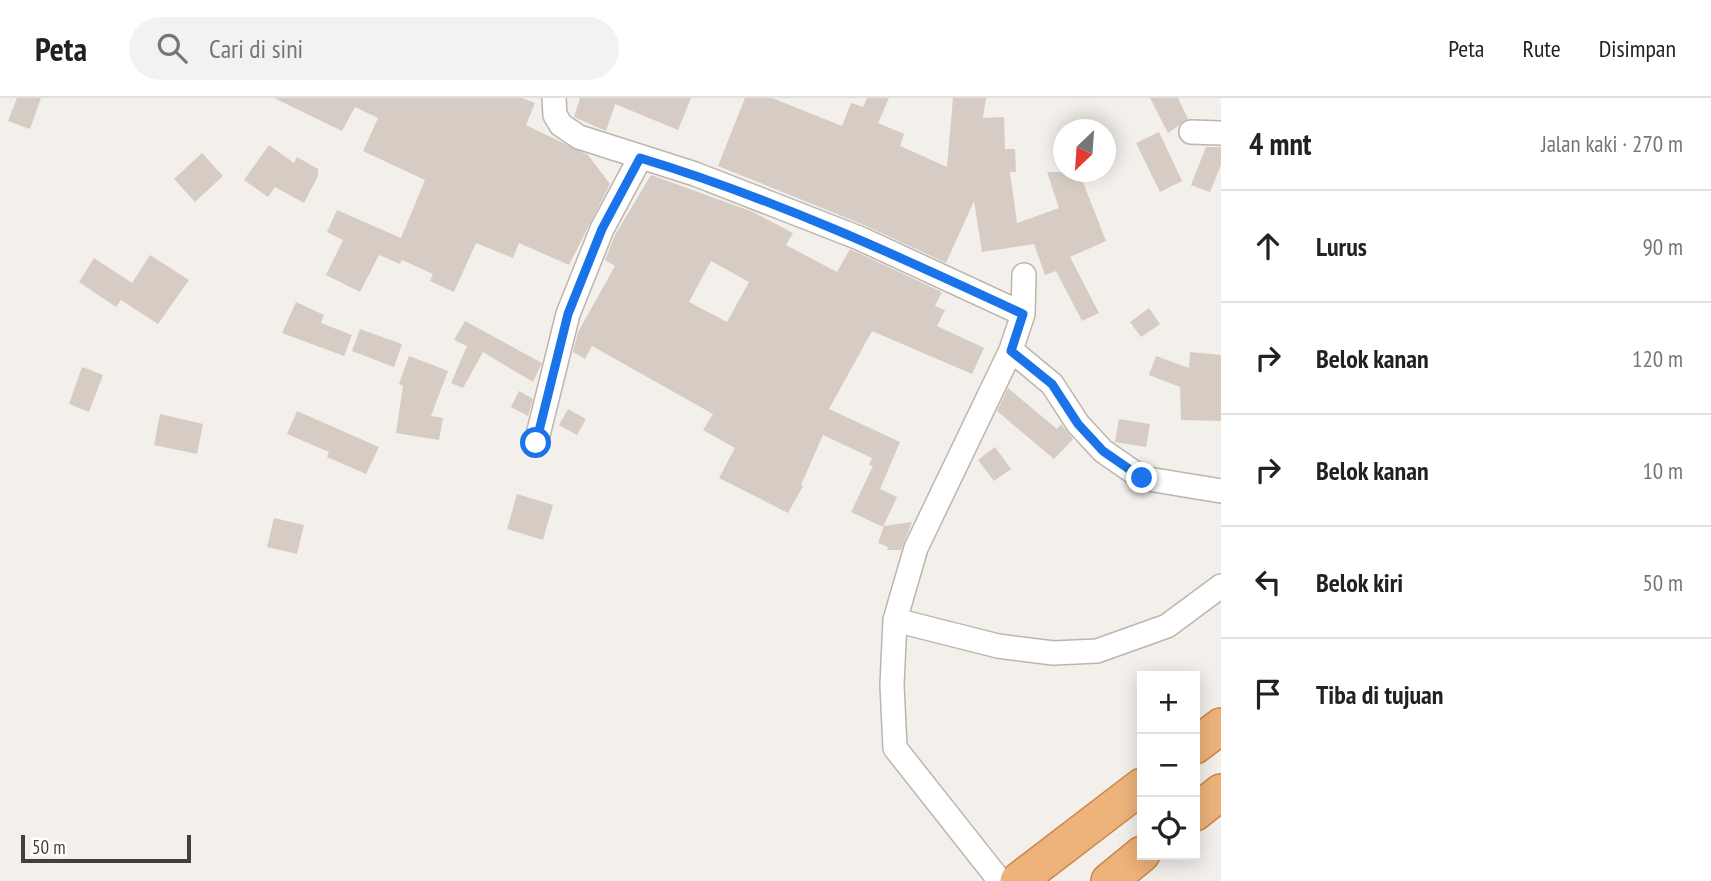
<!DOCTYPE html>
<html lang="id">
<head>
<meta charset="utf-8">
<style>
  body { margin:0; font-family:"PT Sans Narrow",sans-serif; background:#f2f2f2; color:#222 }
  .controls { position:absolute; right:21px; bottom:21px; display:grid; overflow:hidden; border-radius:0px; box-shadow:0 4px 18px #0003 }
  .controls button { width:63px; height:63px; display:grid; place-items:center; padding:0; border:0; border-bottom:2px solid #e0e0e0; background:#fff; color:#222; font:35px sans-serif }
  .compass { position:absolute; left:1053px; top:21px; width:63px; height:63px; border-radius:50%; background:#fff; box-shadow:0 4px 18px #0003; rotate:205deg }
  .scale { position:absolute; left:21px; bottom:18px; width:170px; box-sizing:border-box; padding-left:7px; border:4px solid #463f39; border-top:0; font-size:19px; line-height:24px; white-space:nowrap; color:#463f39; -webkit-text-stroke:5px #fff; paint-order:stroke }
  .stop { position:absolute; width:21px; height:21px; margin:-16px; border:5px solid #1a73e8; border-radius:50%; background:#fff }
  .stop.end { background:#1a73e8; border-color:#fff; box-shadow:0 2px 7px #0008 }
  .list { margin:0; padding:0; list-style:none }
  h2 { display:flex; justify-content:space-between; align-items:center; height:91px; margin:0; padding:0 28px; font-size:30px }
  h2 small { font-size:23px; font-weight:400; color:#767676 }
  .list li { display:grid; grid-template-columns:46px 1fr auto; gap:21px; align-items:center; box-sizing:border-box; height:112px; padding:0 28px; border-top:2px solid #e0e0e0 }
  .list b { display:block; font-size:26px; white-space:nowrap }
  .list em { font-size:23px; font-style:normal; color:#767676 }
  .icon { flex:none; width:38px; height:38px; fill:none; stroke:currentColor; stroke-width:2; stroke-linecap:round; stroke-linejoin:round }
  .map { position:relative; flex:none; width:1221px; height:783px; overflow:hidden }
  header { display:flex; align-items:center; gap:42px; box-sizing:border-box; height:98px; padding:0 35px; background:#fff; border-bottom:2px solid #e0e0e0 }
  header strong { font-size:33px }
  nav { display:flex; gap:38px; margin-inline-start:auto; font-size:24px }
  .search { width:490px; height:63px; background:#f2f2f2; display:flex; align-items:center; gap:18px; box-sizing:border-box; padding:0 24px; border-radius:38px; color:#767676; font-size:26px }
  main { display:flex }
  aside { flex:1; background:#fff }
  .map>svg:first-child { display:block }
</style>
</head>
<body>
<header>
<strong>Peta</strong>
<div class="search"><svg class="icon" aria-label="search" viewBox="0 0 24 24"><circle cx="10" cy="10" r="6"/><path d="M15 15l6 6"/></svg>Cari di sini</div>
<nav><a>Peta</a><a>Rute</a><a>Disimpan</a></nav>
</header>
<main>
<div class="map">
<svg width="1221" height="783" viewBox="0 0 1221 783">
  <rect width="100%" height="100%" fill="#f3efea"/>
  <path fill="#d6ccc3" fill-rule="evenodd" d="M17 0H41L30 31 8 23Z
    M274 0H522L535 5 526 27 588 57 610 86 569 167 519 145 513 160 476 145 454 194 430 183 433 176 402 162 400 166 379 157 360 194 326 177 343 142 327 134 337 112 401 140 425 82 363 53 378 20 355 9 342 33Z
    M580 0H691L678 32 615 6 606 33 574 19Z
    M745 0H772L842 28 851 5 863 9 867 0H889L878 25 904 36 900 48 947 69 953 0H986L983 20 1004 19 1005 51H1015L1016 74H1010L1017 125 1059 110 1047 74H1079L1106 143 1070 159 1099 215 1082 223 1056 173 1045 177 1034 146 982 154 974 103 946 165 864 127 718 68Z
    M1150 0H1178L1188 21 1168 35Z
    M1159 34 1182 83 1160 94 1136 45Z
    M269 47 294 65 297 59 318 71V78L304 105 275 89 268 99 244 82Z
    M1206 49H1221V67L1210 94 1191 87Z
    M202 55 223 78 195 104 174 81Z
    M651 77 753 114 793 135 786 147 837 174 850 151 942 194 935 208 945 212 937 228 984 250 972 276 872 233 829 311 900 344 880 391 897 399 883 429 851 414 873 368 869 367 872 360 823 337 801 387 803 388 788 415 719 380 735 350 703 332 713 316 592 248 585 261 573 254 578 234 615 168 605 162 615 137ZM711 163 749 184 727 224 689 204Z
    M150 157 189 182 158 226 121 202 116 209 79 184 94 160 132 185Z
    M296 204 324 217 321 225 352 237 344 258 282 235Z
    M1149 210 1160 226 1141 239 1130 224Z
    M465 223 542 265 533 284 483 254 463 290 451 285 467 248 454 242Z
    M360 231 402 246 394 269 352 253Z
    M1190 254 1221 257V323L1181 322 1180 289 1149 277 1156 258 1189 270Z
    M409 258 448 273 431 318 443 320 439 342 396 335 403 288 399 286Z
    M82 269 103 277 89 314 69 306Z
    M1008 290 1057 331 1061 326 1073 341 1054 361 997 313Z
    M519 293 533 301 528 318 511 309Z
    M568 311 586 321 577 337 559 327Z
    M297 313 379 349 366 376 327 359 329 354 287 336Z
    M160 316 203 326 197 356 154 347Z
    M1119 321 1150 326 1146 349 1115 344Z
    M995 349 1011 371 994 383 978 362Z
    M517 396 553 407 543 442 507 431Z
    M274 420 304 427 297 456 267 449Z
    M912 424 901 452H887L888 449 878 445 884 428Z"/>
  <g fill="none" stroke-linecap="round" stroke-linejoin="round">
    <defs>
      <path id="minor" d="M554 0 555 17 561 27 579 39 695 76 859 140 1023 216
        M1191 34 1221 35
        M1011 252 1052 286 1078 326 1103 353 1142 380 1221 393
        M536 345 568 216 602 131 640 60
        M895 522 998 548 1053 555 1097 553 1167 528 1221 488
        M1000 783 895 650 892 587 895 522 916 450 1011 252 1023 216 1024 177"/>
      <path id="highway" d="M1195 648 1221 628
        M1195 715 1221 694
        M1018 783 1142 688
        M1109 783 1142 756"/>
    </defs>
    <use href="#minor" stroke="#bdb5ad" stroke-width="26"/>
    <use href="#highway" stroke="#cc864b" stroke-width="38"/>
    <use href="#minor" stroke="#fff" stroke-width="23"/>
    <use href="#highway" stroke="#edb37a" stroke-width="35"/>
  </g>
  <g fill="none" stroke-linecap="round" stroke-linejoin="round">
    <path stroke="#1a73e8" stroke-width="9" d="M536 345 568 216 602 131 640 60C773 100 898 158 1023 216L1011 253 1052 286 1078 326 1103 353 1142 380"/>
  </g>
</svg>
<div class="controls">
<button>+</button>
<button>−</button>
<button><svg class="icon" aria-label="locate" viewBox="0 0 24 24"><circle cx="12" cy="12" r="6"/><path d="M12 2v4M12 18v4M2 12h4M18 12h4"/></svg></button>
</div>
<svg class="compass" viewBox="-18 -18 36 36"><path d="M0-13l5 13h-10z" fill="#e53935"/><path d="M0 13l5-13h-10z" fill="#767676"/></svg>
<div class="scale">50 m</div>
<div class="stop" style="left:536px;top:345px"></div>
<div class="stop end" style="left:1142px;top:380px"></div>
</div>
<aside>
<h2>4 mnt<small>Jalan kaki · 270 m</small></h2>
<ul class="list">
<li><svg class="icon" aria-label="ahead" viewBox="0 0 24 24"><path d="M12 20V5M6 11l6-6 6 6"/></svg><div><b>Lurus</b></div><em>90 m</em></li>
<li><svg class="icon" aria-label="right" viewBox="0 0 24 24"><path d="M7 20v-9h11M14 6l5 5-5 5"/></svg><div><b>Belok kanan</b></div><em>120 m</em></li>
<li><svg class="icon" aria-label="right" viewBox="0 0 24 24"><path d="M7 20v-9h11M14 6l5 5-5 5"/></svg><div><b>Belok kanan</b></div><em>10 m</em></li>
<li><svg class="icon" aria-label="left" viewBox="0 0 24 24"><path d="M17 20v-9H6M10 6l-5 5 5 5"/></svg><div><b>Belok kiri</b></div><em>50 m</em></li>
<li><svg class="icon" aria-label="arrive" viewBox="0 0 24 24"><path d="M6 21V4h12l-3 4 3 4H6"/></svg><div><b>Tiba di tujuan</b></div></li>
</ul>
</aside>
</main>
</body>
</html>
